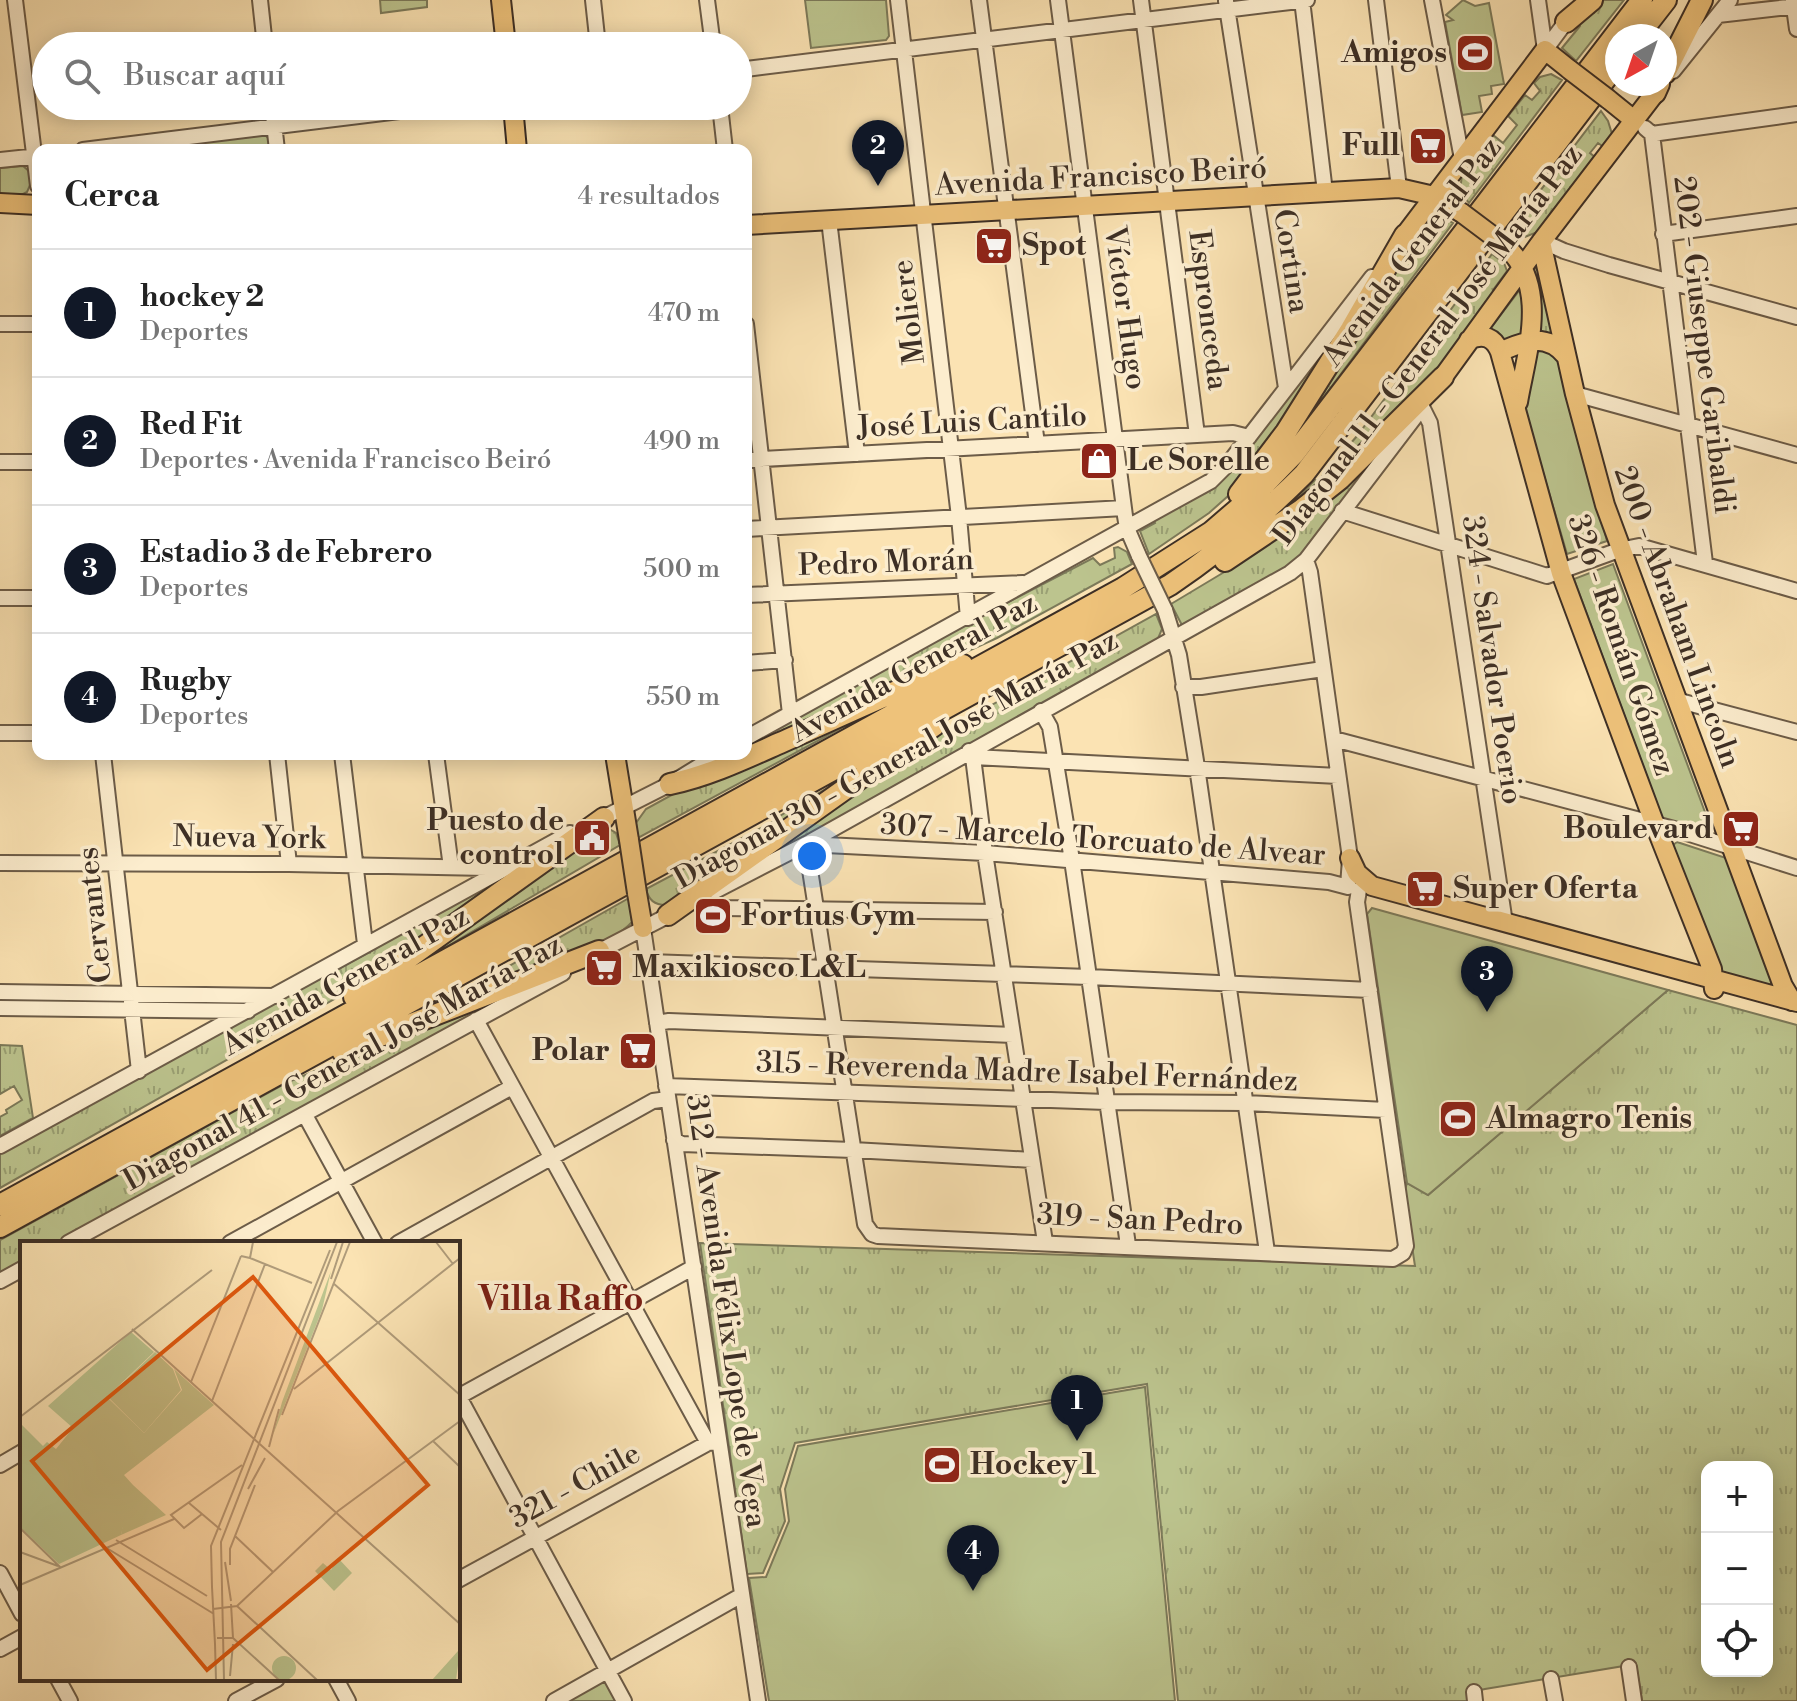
<!DOCTYPE html>
<html lang="es">
<head>
<meta charset="utf-8">
<style>
  body { margin:0; font-family:"Libre Bodoni",serif; background:#f2f2f2; color:#222 }
  .controls { position:absolute; right:24px; bottom:24px; display:grid; overflow:hidden; border-radius:16px; box-shadow:0 4px 20px #0003 }
  .controls button { width:72px; height:72px; display:grid; place-items:center; padding:0; border:0; border-bottom:2px solid #e0e0e0; background:#fff; color:#222; font:40px sans-serif }
  .compass { position:absolute; left:1605px; top:24px; width:72px; height:72px; border-radius:50%; background:#fff; box-shadow:0 4px 20px #0003; rotate:220deg }
  .you { position:absolute; left:812px; top:856px; width:28px; height:28px; margin:-20px; border:6px solid #fff; border-radius:50%; background:#1a73e8; box-shadow:0 0 0 12px #1a73e833 }
  .badge { display:grid; place-items:center; width:52px; height:52px; border-radius:50%; background:#111827; color:#fff; font-size:26px; font-weight:700 }
  .pin { position:absolute; translate:-50% -66px; filter:drop-shadow(0 2px 4px #0008) }
  .pin::after { content:''; position:absolute; top:42px; width:28px; height:24px; background:inherit; clip-path:polygon(0 0,100% 0,50% 100%) }
  .list { margin:0; padding:0; list-style:none }
  h2 { display:flex; justify-content:space-between; align-items:center; height:104px; margin:0; padding:0 32px; font-size:34px }
  h2 small { font-size:26px; font-weight:400; color:#767676 }
  .list li { display:grid; grid-template-columns:52px 1fr auto; gap:24px; align-items:center; box-sizing:border-box; height:128px; padding:0 32px; border-top:2px solid #e0e0e0 }
  .list b { display:block; font-size:30px; white-space:nowrap }
  .list p { margin:0; font-size:26px; white-space:nowrap; color:#767676 }
  .list em { font-size:26px; font-style:normal; color:#767676 }
  .icon { flex:none; width:44px; height:44px; fill:none; stroke:currentColor; stroke-width:2; stroke-linecap:round; stroke-linejoin:round }
  .map { position:relative; flex:none; width:1797px; height:1701px; overflow:hidden }
  .search { position:absolute; background:#fff; box-shadow:0 4px 20px #0003; left:32px; top:32px; width:720px; height:88px; display:flex; align-items:center; gap:20px; box-sizing:border-box; padding:0 28px; border-radius:44px; color:#767676; font-size:30px }
  .panel { position:absolute; background:#fff; box-shadow:0 4px 20px #0003; left:32px; top:144px; width:720px; height:616px; border-radius:16px }
  .map>svg:first-child { display:block }
</style>
</head>
<body>
<div class="map">
<svg width="1797" height="1701" viewBox="0 0 1797 1701">
  <defs>
    <pattern id="grass-tufts" width="24" height="20" patternUnits="userSpaceOnUse" patternTransform="scale(2)"><rect width="24" height="20" fill="#bcc48e"/><path d="M3 7l-1-3M5 7V3M7 7l1-3M15 17l-1-3M17 17v-4M19 17l1-3" fill="none" stroke="#9aa074"/></pattern>
  </defs>
  <rect width="100%" height="100%" fill="#fbe3b3"/>
  <filter id="stains"><feTurbulence type="fractalNoise" baseFrequency=".0025" numOctaves="4"/><feColorMatrix values="0 0 0 0 .2 0 0 0 0 .09 0 0 0 0 .02 0 0 0 .5 -.17"/></filter>
  <radialGradient id="worn" r=".72"><stop offset=".6" stop-color="#630" stop-opacity="0"/><stop offset="1" stop-color="#630" stop-opacity=".3"/></radialGradient>
  <path fill="url(#grass-tufts)" stroke="#7c7a5a" stroke-width="2" fill-rule="evenodd" d="M1600 0H1624L1576 61 1562 48 1580 26 1579 24Z
    M1551 74 1562 80 1469 203 1460 192 1462 174 1493 135 1503 143 1517 125 1508 116 1525 95 1532 100 1540 91 1534 83 1540 77Z
    M1601 111 1608 121 1612 134 1605 148 1598 143 1590 153 1596 158 1540 231 1525 237 1508 233Z
    M1435 213 1453 223 1297 433 1401 255 1408 261 1418 248 1423 250 1428 244 1426 234 1422 230Z
    M1492 254 1504 263 1507 271 1493 290 1495 293 1442 368 1368 446 1290 508V505L1315 480 1318 481 1357 436Z
    M1541 264 1555 335 1535 340 1532 271Z
    M1372 285 1237 488 1209 513 1149 554 1140 531 1155 523 1154 520 1212 488Z
    M1400 428 1316 540 1294 561 1258 587 1184 629 1171 604 1251 556 1296 525Z
    M1118 547 1127 552 1132 564 997 638 746 751V746L914 651 1093 558 1100 565 1115 558 1114 548Z
    M1156 614 1162 629 1157 641 804 844 735 870 925 742Z
    M871 712 638 838 636 823 646 809 688 786Z
    M856 771 666 905C654 905 649 900 646 889L778 819V817Z
    M606 827 616 833 620 845 429 957 427 952Z
    M533 858 361 984 0 1188V1151L366 954Z
    M629 898 632 922C604 954 475 993 430 1010L428 1006 454 992 456 996Z
    M1668 990 1797 1025V1701H1642L1636 1664 1485 1689 1467 1693 1468 1701H1178L1147 1384 795 1443 780 1489 785 1521 763 1573 747 1574 700 1243 1415 1266 1404 1193 1407 1183 1428 1195ZM1707 1467H1767V1671H1707Z
    M500 994 503 998 57 1243H22V1262L0 1274V1240L286 1083Z
    M0 1045 22 1046 33 1118 0 1136V1117L7 1113 6 1110 22 1100 14 1086 0 1094Z"/>
  <path fill="#bcc48e" stroke="#7c7a5a" stroke-width="2" d="M380 0H427V7L381 13Z
    M805 0H886L889 36 886 40 811 48Z
    M1463 0 1475 6 1489 3 1504 84 1491 86 1492 94 1479 96 1482 112 1462 115 1445 22 1453 20 1446 15Z
    M263 134 270 139 272 150H135Z
    M23 166 30 172 31 183 27 192 21 195 0 194V168Z
    M1522 287 1526 337 1509 344 1490 329Z
    M1543 349 1559 355 1607 541 1567 554 1524 407 1535 353Z
    M1613 564 1712 831 1708 836 1663 820 1574 579Z
    M1677 842 1726 858 1776 989 1721 975 1673 845Z
    M1372 908 1668 990 1428 1195 1407 1183 1367 914Z
    M1145 1387 1175 1701H769L749 1578 766 1577 789 1521 785 1489 798 1446Z
    M607 1678 620 1701H566Z"/>
  <g fill="none" stroke-linecap="round" stroke-linejoin="round">
    <defs>
      <path id="minor" d="M15 0 38 186
        M260 0 265 46
        M593 0 598 46
        M707 0 713 46
        M898 0 959 517 968 618
        M979 0 1037 444
        M1058 0 1125 516 1127 528 1139 556
        M1141 0 1197 435
        M1302 0 1325 192
        M1376 0 1399 188
        M1432 0 1462 159
        M1538 0 1545 50
        M1793 0 1797 29
        M1226 1 1286 388
        M1718 15 1797 6
        M1545 50 1571 15
        M738 70 1307 0
        M1673 71 1730 0
        M272 106 277 150
        M720 106 725 150
        M1645 128 1652 134 1797 114
        M1652 134 1705 563
        M83 150 440 106
        M0 160 38 156
        M829 220 857 454
        M1663 234 1797 216
        M1542 241 1564 251 1609 265 1797 317
        M0 324H38
        M746 324 790 714
        M1575 394 1797 455
        M1422 407 1430 423 1505 923
        M746 460 1233 433 1249 437
        M0 462H38
        M1342 511 1547 576 1619 550 1639 546 1797 591
        M746 529 1124 508
        M746 595 1023 583
        M0 598H38
        M1165 610 1179 655 1197 767 1267 1252
        M746 663 785 660
        M1183 687H1201L1323 669
        M1676 700 1797 732
        M1041 711 1050 727 1072 860 1128 1245
        M0 733H38
        M746 738 1211 481 1228 464 1372 277
        M1334 739 1674 829 1797 868
        M969 751 973 757 1338 776
        M103 754 139 1071
        M277 754 289 864
        M342 754 365 944
        M436 754 451 867
        M973 757 985 853 1045 1242
        M597 821 670 784 719 754
        M806 844 865 1224 872 1234 878 1236 1393 1259 1403 1253 1406 1246 1357 902 1359 890
        M806 844 985 853 1329 882 1348 887 1350 858 1310 572 1306 560
        M0 863 289 864 487 868 497 872
        M715 891 806 844 1290 573 1306 560 1418 413
        M694 902 722 908 995 912
        M643 928 758 1701
        M594 954 675 912
        M649 962 1089 977 1370 990
        M0 992 276 996
        M0 1008 248 1011
        M476 1020 708 1443
        M657 1023 669 1021 1013 1035
        M666 1086 1106 1102 1245 1103 1386 1110
        M305 1115 375 1243
        M674 1140 682 1144 853 1150 1032 1160
        M0 1146 570 833
        M68 1243 563 973
        M230 1243 512 1087
        M398 1243 653 1101 668 1099
        M0 1281 22 1269
        M458 1395 624 1701
        M458 1397 694 1267
        M0 1465 22 1452
        M0 1573 22 1614
        M458 1580 708 1443 718 1442
        M0 1649 22 1637
        M1629 1667 1634 1701
        M58 1679 70 1701
        M336 1679 348 1701
        M1551 1679 1555 1701
        M1474 1692 1475 1701
        M236 1701 277 1679
        M554 1701 742 1595"/>
      <path id="major" d="M501 0 506 46
        M1608 99 1634 120
        M513 106 517 150
        M0 203 38 205
        M746 225 1399 188 1434 196 1462 213
        M1405 235 1545 50 1570 70
        M1541 242 1575 394 1605 505 1783 986 1792 1001
        M1502 243C1551 283 1527 350 1518 402
        M1469 340C1483 333 1494 337 1500 352L1561 573 1655 825 1712 969 1714 989
        M1500 352C1525 340 1547 333 1566 356
        M1443 377 1541 242 1655 93
        M615 754 629 840
        M1350 858 1357 873 1372 886 1797 1002
        M637 893 643 928"/>
      <path id="highway" d="M1566 22 1592 0
        M1638 36 1666 0
        M1665 73 1702 0
        M1655 93 1659 84
        M1239 494 1286 432 1351 329 1405 235
        M1225 561 1301 510 1340 479 1443 377
        M670 784C708 776 744 759 780 743 841 716 901 687 963 665
        M668 915 935 725
        M354 997 604 818
        M342 1051 599 951
        M0 1205 1123 588 1211 532 1253 496 1294 454 1642 0
        M0 1227 1170 585C1219 552 1262 516 1304 474L1617 64"/>
    </defs>
    <use href="#minor" stroke="#6c5c48" stroke-width="18"/>
    <use href="#major" stroke="#3d2f25" stroke-width="22"/>
    <use href="#highway" stroke="#3d2f25" stroke-width="24"/>
    <use href="#minor" stroke="#fcedce" stroke-width="14"/>
    <use href="#major" stroke="#eec27a" stroke-width="18"/>
    <use href="#highway" stroke="#eec27a" stroke-width="20"/>
    <defs>
      <path id="minor-bridge" d="M1139 556 1165 610"/>
      <path id="major-bridge" d="M1570 70 1608 99
        M1462 213 1502 243
        M629 840 637 893"/>
    </defs>
    <use href="#minor-bridge" stroke="#6c5c48" stroke-width="18" stroke-linecap="butt"/>
    <use href="#major-bridge" stroke="#3d2f25" stroke-width="22" stroke-linecap="butt"/>
    <use href="#minor-bridge" stroke="#fcedce" stroke-width="14"/>
    <use href="#major-bridge" stroke="#eec27a" stroke-width="18"/>
  </g>
  <defs>
    <symbol id="stadium-square" viewBox="-11 -11 22 22"><rect x="-9" y="-9" width="18" height="18" rx="4" fill="#8f2418" stroke="#fcedce"/><path d="M0-5a6.5 5 0 1 0 0 10a6.5 5 0 1 0 0-10ZM-3.5-1.8h7v3.6h-7Z" fill="#fff"/></symbol>
    <symbol id="supermarket-square" viewBox="-11 -11 22 22"><rect x="-9" y="-9" width="18" height="18" rx="4" fill="#8f2418" stroke="#fcedce"/><path d="M-6-5.5h2.5l.6 2H6L4.5 2H-2.5L-4.4-4H-6ZM-1.5 3.2a1.3 1.3 0 1 0 .1 0ZM3 3.2a1.3 1.3 0 1 0 .1 0Z" fill="#fff"/></symbol>
    <symbol id="shop-square" viewBox="-11 -11 22 22"><rect x="-9" y="-9" width="18" height="18" rx="4" fill="#8f2418" stroke="#fcedce"/><path d="M-5-2.5h2.3a2.7 3.5 0 0 1 5.4 0H5L5.5 6h-11ZM-1.5-2.5h3a1.5 2.3 0 0 0-3 0Z" fill="#fff"/></symbol>
    <symbol id="civic-square" viewBox="-11 -11 22 22"><rect x="-9" y="-9" width="18" height="18" rx="4" fill="#8f2418" stroke="#fcedce"/><path d="M-.6-6.5H3V-4.5H.6V-3L4-1V1h2V6H-6V1h2V-1L-.6-3ZM-1.2 2.5V6h2.4V2.5Z" fill="#fff"/></symbol>
  </defs>
  <g fill-rule="evenodd">
    <use href="#stadium-square" x="1453" y="31" width="44" height="44"/>
    <use href="#supermarket-square" x="1406" y="124" width="44" height="44"/>
    <use href="#supermarket-square" x="972" y="224" width="44" height="44"/>
    <use href="#shop-square" x="1077" y="439" width="44" height="44"/>
    <use href="#supermarket-square" x="1719" y="807" width="44" height="44"/>
    <use href="#civic-square" x="570" y="816" width="44" height="44"/>
    <use href="#supermarket-square" x="1403" y="867" width="44" height="44"/>
    <use href="#stadium-square" x="691" y="894" width="44" height="44"/>
    <use href="#supermarket-square" x="582" y="946" width="44" height="44"/>
    <use href="#supermarket-square" x="616" y="1029" width="44" height="44"/>
    <use href="#stadium-square" x="1436" y="1097" width="44" height="44"/>
    <use href="#stadium-square" x="920" y="1443" width="44" height="44"/>
  </g>
  <g text-anchor="middle" dominant-baseline="central" stroke-width="7" stroke-linejoin="round" paint-order="stroke">
    <g font-size="30" font-weight="bold" fill="#3d2f25" stroke="#fcedce" text-anchor="start">
      <text x="1447" y="53" text-anchor="end">Amigos</text>
      <text x="1400" y="146" text-anchor="end">Full</text>
      <text x="1022" y="246">Spot</text>
      <text x="1127" y="461">Le Sorelle</text>
      <text x="564" y="821" text-anchor="end">Puesto de<tspan x="564" dy="34">control</tspan></text>
      <text x="1713" y="829" text-anchor="end">Boulevard</text>
      <text x="1453" y="889">Super Oferta</text>
      <text x="741" y="916">Fortius Gym</text>
      <text x="632" y="968">Maxikiosco L&amp;L</text>
      <text x="610" y="1051" text-anchor="end">Polar</text>
      <text x="1486" y="1119">Almagro Tenis</text>
      <text x="970" y="1465">Hockey 1</text>
    </g>
    <g font-size="30" fill="#3d2f25" stroke="#fcedce">
      <text transform="translate(1101 177) rotate(-3)">Avenida Francisco Beiró</text>
      <text transform="translate(1412 252) rotate(-53)">Avenida General Paz</text>
      <text transform="translate(1291 261) rotate(81)">Cortina</text>
      <text transform="translate(1125 308) rotate(82)">Víctor Hugo</text>
      <text transform="translate(1208 310) rotate(83)">Espronceda</text>
      <text transform="translate(909 312) rotate(-97)">Moliere</text>
      <text transform="translate(1428 345) rotate(-53)">Diagonal 11 - General José María Paz</text>
      <text transform="translate(1704 345) rotate(83)">202 - Giuseppe Garibaldi</text>
      <text transform="translate(972 422) rotate(-3)">José Luis Cantilo</text>
      <text transform="translate(886 563) rotate(-2)">Pedro Morán</text>
      <text transform="translate(1677 617) rotate(70)">200 - Abraham Lincoln</text>
      <text transform="translate(1621 645) rotate(71)">326 - Román Gómez</text>
      <text transform="translate(1492 660) rotate(82)">324 - Salvador Poerio</text>
      <text transform="translate(914 668) rotate(-29)">Avenida General Paz</text>
      <text transform="translate(896 760) rotate(-29)">Diagonal 30 - General José María Paz</text>
      <text transform="translate(249 838) rotate(1)">Nueva York</text>
      <text transform="translate(1103 840) rotate(4)">307 - Marcelo Torcuato de Alvear</text>
      <text transform="translate(95 915) rotate(-96)">Cervantes</text>
      <text transform="translate(346 981) rotate(-29)">Avenida General Paz</text>
      <text transform="translate(343 1063) rotate(-29)">Diagonal 41 - General José María Paz</text>
      <text transform="translate(1027 1072) rotate(2)">315 - Reverenda Madre Isabel Fernández</text>
      <text transform="translate(1140 1220) rotate(3)">319 - San Pedro</text>
      <text transform="translate(726 1311) rotate(82)">312 - Avenida Félix Lope de Vega</text>
      <text transform="translate(575 1486) rotate(-29)">321 - Chile</text>
    </g>
    <g font-size="34" font-weight="bold" fill="#7a1f14" stroke="#fcedce">
      <text x="561" y="1300">Villa Raffo</text>
    </g>
  </g>
  <g transform="translate(20 1241)">
    <rect width="440" height="440" fill="#fbe3b3"/>
    <path d="M311 30 302 69 253 194 262 161ZM111 91 134 111 87 156 124 192 162 149 154 128 194 164 104 234 113 244 101 294 39 323 0 286V182L23 205 27 201 36 208 53 187 28 165Z" fill="#bcc48e"/>
    <path d="M135 111 153 128 161 149 124 192 88 156ZM113 244 146 274 101 294 110 245ZM318 317 332 332 314 350 295 330 303 322 311 329ZM440 409 436 439H412L438 410ZM252 427a12 12 0 1 1 24 0a12 12 0 1 1-24 0Z" fill="#bcc48e"/>
    <path fill="none" stroke="#af9b7a" stroke-width="2" d="M416 1 433 23M221 15 230 17 233 1M230 17 292 42M311 38 323 1M313 42 355 79M355 79 440 154M112 88 233 197M171 141 221 15M274 148 440 17M192 160 245 23M262 174 330 1M0 176 192 29M233 197 440 383M413 200 440 226M249 206 259 168M228 248 245 217M169 262 201 289M182 273 164 287 151 274 222 224M0 287 40 326M215 295 253 331M96 299 187 355M85 306 194 373M0 311 38 325M205 321 211 360M210 324V308L235 244M0 344 154 278M192 346 191 305 310 9M192 346 195 403M217 365 297 439M193 368 217 365 318 270 440 180M197 397H213L211 363M213 397 259 439M195 403 196 439M210 435 213 403M204 439 201 301 317 1"/>
    <path fill="#df570d" fill-opacity="0.15" stroke="#df570d" stroke-width="4" d="M233 36 408 244 187 429 12 220Z"/>
    <rect width="440" height="440" fill="none" stroke="#3d2f25" stroke-width="4"/>
  </g>
  <rect width="100%" height="100%" filter="url(#stains)"/>
  <rect width="100%" height="100%" fill="url(#worn)"/>
</svg>
<div class="controls">
<button>+</button>
<button>−</button>
<button><svg class="icon" aria-label="locate" viewBox="0 0 24 24"><circle cx="12" cy="12" r="6"/><path d="M12 2v4M12 18v4M2 12h4M18 12h4"/></svg></button>
</div>
<svg class="compass" viewBox="-18 -18 36 36"><path d="M0-13l5 13h-10z" fill="#e53935"/><path d="M0 13l5-13h-10z" fill="#767676"/></svg>
<div class="you"></div>
<div class="pin badge" style="left:1077px;top:1441px">1</div>
<div class="pin badge" style="left:878px;top:186px">2</div>
<div class="pin badge" style="left:1487px;top:1012px">3</div>
<div class="pin badge" style="left:973px;top:1591px">4</div>
<div class="search"><svg class="icon" aria-label="search" viewBox="0 0 24 24"><circle cx="10" cy="10" r="6"/><path d="M15 15l6 6"/></svg>Buscar aquí</div>
<section class="panel">
<h2>Cerca<small>4 resultados</small></h2>
<ul class="list">
<li><span class="badge">1</span><div><b>hockey 2</b><p>Deportes</p></div><em>470 m</em></li>
<li><span class="badge">2</span><div><b>Red Fit</b><p>Deportes · Avenida Francisco Beiró</p></div><em>490 m</em></li>
<li><span class="badge">3</span><div><b>Estadio 3 de Febrero</b><p>Deportes</p></div><em>500 m</em></li>
<li><span class="badge">4</span><div><b>Rugby</b><p>Deportes</p></div><em>550 m</em></li>
</ul>
</section>
</div>
</body>
</html>
